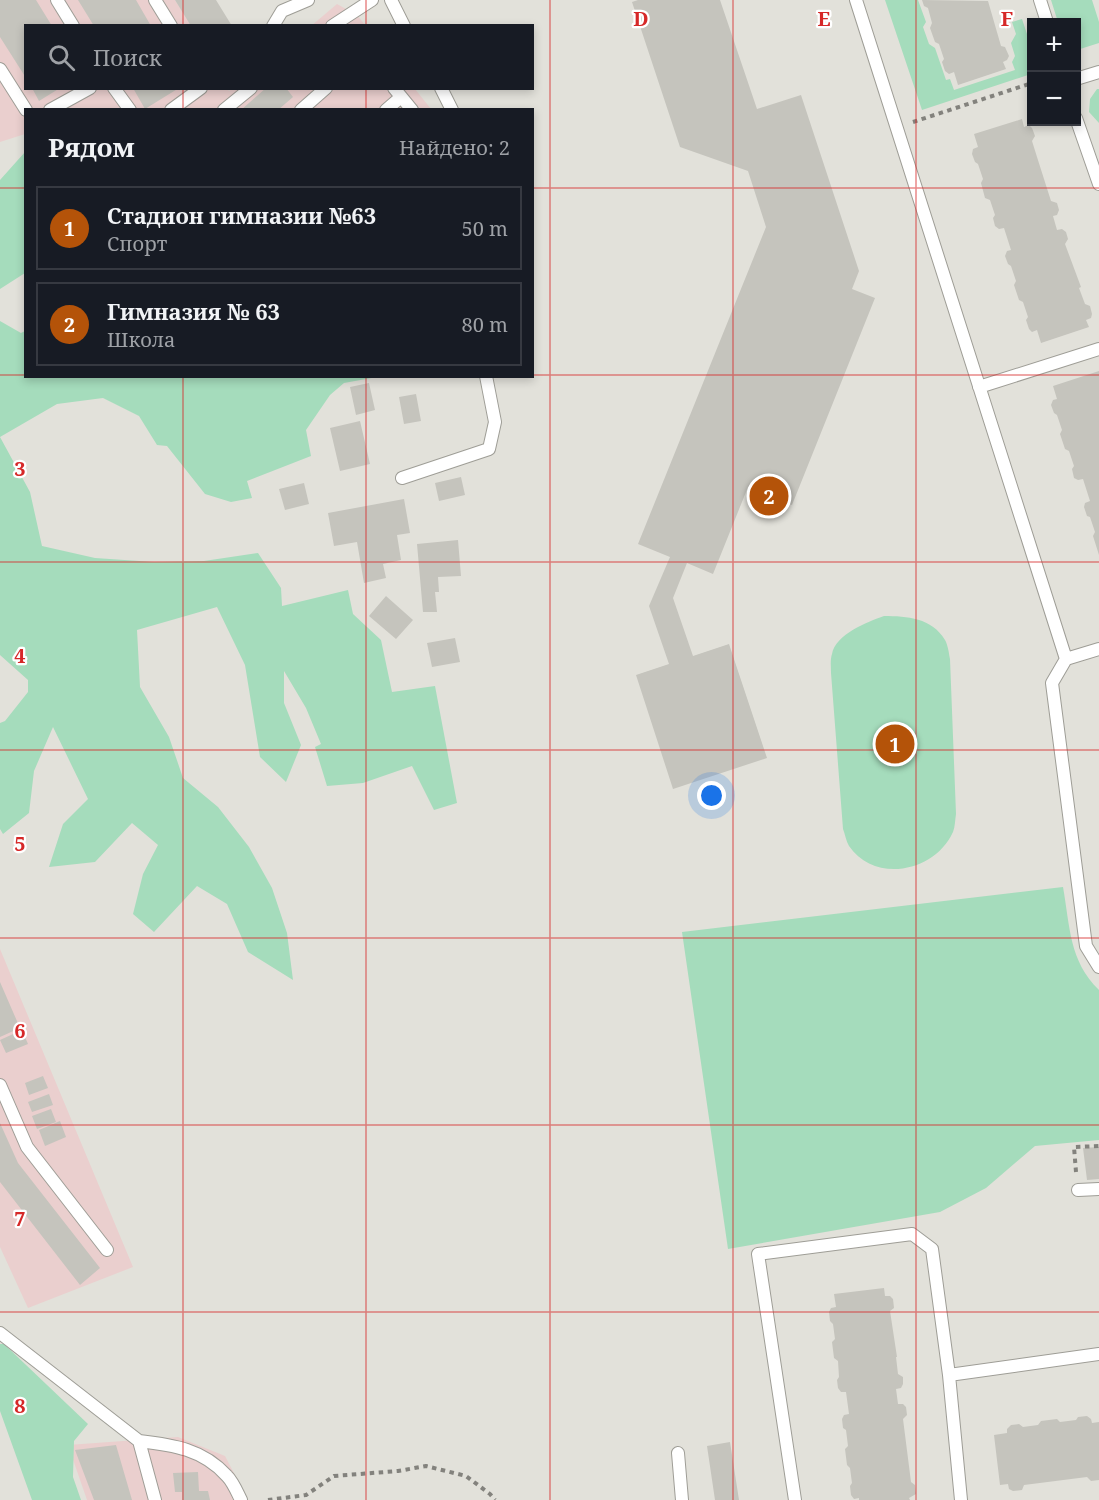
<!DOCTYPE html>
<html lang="ru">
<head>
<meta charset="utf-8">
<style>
  body { margin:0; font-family:"Noto Serif",serif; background:#242831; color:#f1f3f6 }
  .controls { position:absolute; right:18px; top:18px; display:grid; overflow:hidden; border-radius:0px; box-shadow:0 3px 9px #0003 }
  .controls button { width:54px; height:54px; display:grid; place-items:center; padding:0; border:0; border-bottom:2px solid #363941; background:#171b24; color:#f1f3f6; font:30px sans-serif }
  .you { position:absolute; left:712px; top:796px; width:21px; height:21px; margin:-15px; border:4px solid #fff; border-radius:50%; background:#1a73e8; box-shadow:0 0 0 9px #1a73e833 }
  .badge { display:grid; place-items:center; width:39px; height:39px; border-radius:50%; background:#b45309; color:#fff; font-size:20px; font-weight:700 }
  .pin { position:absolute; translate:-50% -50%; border:3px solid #fff; box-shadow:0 2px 6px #0006 }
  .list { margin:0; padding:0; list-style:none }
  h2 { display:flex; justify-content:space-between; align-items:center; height:78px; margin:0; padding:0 24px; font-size:26px }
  h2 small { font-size:20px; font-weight:400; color:#9ea1a6 }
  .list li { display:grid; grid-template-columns:39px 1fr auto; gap:18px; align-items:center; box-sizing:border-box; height:84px; margin:0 12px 12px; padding:0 12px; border:2px solid #363941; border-radius:0px }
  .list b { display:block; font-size:22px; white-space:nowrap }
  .list p { margin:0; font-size:20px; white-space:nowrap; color:#9ea1a6 }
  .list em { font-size:20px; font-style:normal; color:#9ea1a6 }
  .icon { flex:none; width:33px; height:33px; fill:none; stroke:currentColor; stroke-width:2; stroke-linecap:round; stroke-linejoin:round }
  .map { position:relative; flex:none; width:1099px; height:1500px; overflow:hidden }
  .search { position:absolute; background:#171b24; box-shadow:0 3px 9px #0003; left:24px; top:24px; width:510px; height:66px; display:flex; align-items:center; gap:15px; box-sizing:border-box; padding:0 21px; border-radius:0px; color:#9ea1a6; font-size:22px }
  .panel { position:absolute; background:#171b24; box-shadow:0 3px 9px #0003; left:24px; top:108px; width:510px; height:270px; border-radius:0px }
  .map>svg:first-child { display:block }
</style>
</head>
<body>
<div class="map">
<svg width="1099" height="1500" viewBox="0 0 1099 1500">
  <rect width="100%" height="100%" fill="#e2e1da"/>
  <path fill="#eacfce" d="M0 0H175L191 25 26 26V88H227L229 91 232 88 415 89 431 109 26 110 25 134 0 142Z
    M337 4 357 15 365 25 311 26Z
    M0 949 133 1267 28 1308 0 1247Z
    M178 1437 225 1456 248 1500H87L68 1445Z"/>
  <path fill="#a5dcbc" d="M885 0H918L926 22 923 27 929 44 935 48 946 80 950 79 954 90 1015 70 1012 62 1015 56 1011 43 1016 34 1012 22 1022 19 1031 46V74L922 110Z
    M1051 0H1092L1099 22V43L1077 50 1076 22H1058Z
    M1097 89H1099V123L1089 112 1090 99Z
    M25 152V273L0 289V180Z
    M0 321 21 333 25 331 26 376 377 377 344 383 330 395 306 430 311 456 247 481 252 498 231 502 205 494 167 446 157 445 139 416 103 398 57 404 0 437 30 492 42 546 95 558 154 562 204 561 258 553 281 588 282 606 348 590 353 614 381 640 392 692 435 686 457 803 434 810 412 766 363 783 327 786 315 747 321 744 306 708 284 671V703L301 745 286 782 260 757 245 665 217 607 137 630 140 687 169 737 183 778 218 807 249 847 272 888 287 933 293 980 248 952 227 904 197 886 154 932 133 914 143 874 158 845 132 823 95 862 49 867 63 824 88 799 53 727 34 771 29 813 3 834 0 829V723L5 721 28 692V680L0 655Z
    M884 616C907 616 932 618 945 640 948 645 949 654 950 659L956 814C955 820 955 827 953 832 935 872 875 884 849 846 846 841 845 834 843 829L831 673C831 667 830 660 832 654 836 634 867 622 884 616Z
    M1063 887C1070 926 1069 961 1099 990V1140L1035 1146 986 1188 940 1212 728 1249 682 932Z
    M0 1344H4L88 1424 74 1441 73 1477 81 1500H32L0 1411Z"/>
  <path fill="#c5c4bd" d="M0 0H36L52 26H26V78L0 37Z
    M78 0H136L151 26H94Z
    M175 0H216L232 26H191Z
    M638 0H720L757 109 801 95 859 271 852 289 875 298 792 505 748 487 713 574 687 563 673 598 693 656 729 644 767 758 673 789 636 675 669 664 649 606 670 557 638 544 766 227 748 171 680 147 632 2Z
    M922 0 988 1 1001 46 1005 47 1009 56 1007 60 1003 62 1006 69 958 85 954 72 949 74 945 71 942 62 944 59 939 44 935 42 930 28 932 23 928 8 924 6Z
    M32 88H60L39 101Z
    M133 88H179L145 109Z
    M266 88H286L293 97 278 110H241Z
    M1022 119 1024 127 1029 125 1032 128 1035 136 1032 141 1037 157 1051 201 1057 203 1059 210 1057 215 1053 216 1057 230 1062 229 1066 232 1068 239 1065 244 1081 287 1079 288 1085 304 1090 306 1092 314 1091 318 1086 320 1089 327 1041 343 1037 330 1032 332 1029 329 1026 320 1028 317 1023 302 1019 300 1014 285 1016 281 1011 266 1008 264 1005 256 1007 251 1011 250 1004 228 999 229 995 226 993 218 995 215 990 200 985 198 981 183 983 179 978 164 975 162 972 154 973 149 978 147 974 134Z
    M1099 371V555L1093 536 1095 532 1090 517 1087 516 1084 507 1085 503 1090 501 1083 479 1078 480 1074 478 1072 469 1074 466 1069 451 1065 449 1060 434 1062 430 1057 415 1054 413 1051 405 1053 400 1057 399 1053 386Z
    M369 383 375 410 356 415 350 387Z
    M416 394 421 421 404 424 399 397Z
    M360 421 370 464 340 471 330 428Z
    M461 477 465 495 439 501 435 483Z
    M304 483 309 504 285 510 279 489Z
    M404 499 410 533 397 535 401 560 383 564 386 578 364 583 357 542 334 546 328 513Z
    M458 540 461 576 438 577 439 592H435L437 612H423L417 544Z
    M386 596 413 620 396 639 369 616Z
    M455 638 460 662 432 667 427 643Z
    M0 982 20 1028 0 1037Z
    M22 1030 28 1044 6 1053 0 1040Z
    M43 1076 48 1088 29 1095 25 1083Z
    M49 1094 53 1105 32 1112 28 1102Z
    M51 1109 56 1122 37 1129 32 1116Z
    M60 1121 66 1137 45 1146 39 1130Z
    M0 1123 18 1163 100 1268 80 1285 0 1182Z
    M1099 1147V1179L1087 1180 1083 1148Z
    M884 1288 885 1296H890L893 1299 894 1308 890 1311 897 1357H896L898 1374 903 1377V1384L901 1388 896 1389 898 1404H903L906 1407 907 1415 903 1419 911 1482 915 1485 916 1494 909 1498 910 1500H859V1498L854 1499 851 1495 850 1486 852 1483 850 1468 847 1465 845 1449 848 1446 846 1430 843 1428 842 1419 844 1415 849 1414 846 1392H841L838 1388 837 1380 839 1377 838 1361 834 1358 832 1342 835 1339 833 1324 830 1321 829 1312 831 1308 836 1307 834 1294Z
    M1087 1416 1091 1419 1092 1423 1099 1422V1480L1091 1481 1087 1477 1024 1485 1022 1490 1013 1491 1009 1489 1008 1484 1000 1485 994 1435 1007 1433V1429L1011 1425 1019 1424 1023 1427 1038 1425 1041 1421 1057 1419 1060 1422 1076 1420 1078 1417Z
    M730 1442 739 1500H715L707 1446Z
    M116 1445 132 1500H94L75 1450Z
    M198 1472 199 1491H208L210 1500H182V1492H175L173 1473Z"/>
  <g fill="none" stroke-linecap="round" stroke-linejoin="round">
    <defs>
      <path id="lane" d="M57 0 73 26
        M155 0 171 26
        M391 0 404 26
        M856 0 1066 659 1052 683 1086 946 1099 967
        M1040 0 1047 22
        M273 26 282 11 308 0
        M332 26 372 0
        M0 69 26 110
        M1076 79 1099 72
        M114 88 130 110
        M394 88 412 110
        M441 88 452 110
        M50 110 90 88
        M171 110 201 88
        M224 110 251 88
        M301 110 326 88
        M386 110 401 97
        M1076 118 1099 184
        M979 387 1099 349
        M402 478 489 449 495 422 486 376
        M1066 659 1099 649
        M0 1085 27 1147 107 1250
        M1078 1190 1099 1189
        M0 1333 139 1441 155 1500
        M949 1375 1099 1354
        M139 1441C173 1445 203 1449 227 1476 233 1482 237 1492 241 1500
        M678 1453 682 1500
        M795 1500 758 1254 912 1234 932 1249 949 1375 961 1500"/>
    </defs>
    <use href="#lane" stroke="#9e9d96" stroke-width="14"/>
    <path stroke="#83827d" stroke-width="4" stroke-dasharray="4.5 4.5" stroke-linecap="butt" d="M913 122 1032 83
      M1076 1172 1074 1147 1099 1146
      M268 1500 306 1495 334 1476 398 1471 426 1466 466 1476 490 1494 495 1500"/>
    <use href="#lane" stroke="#fff" stroke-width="12"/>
  </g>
  <path fill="none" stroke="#d62828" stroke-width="1.5" stroke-opacity="0.55" d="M183 0V26M366 0V26M550 0V1500M733 0V1500M916 0V1500M183 88V110M366 88V110M0 188H26M532 188H1099M0 375H26M532 375H1099M183 376V1500M366 376V1500M0 562H1099M0 750H1099M0 938H1099M0 1125H1099M0 1312H1099"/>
  <g font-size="20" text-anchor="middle" font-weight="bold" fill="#d62828" stroke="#fff" stroke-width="4.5" stroke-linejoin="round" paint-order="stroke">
    <text x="641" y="26">D</text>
    <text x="824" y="26">E</text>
    <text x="1007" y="26">F</text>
    <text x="20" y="476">3</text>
    <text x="20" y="663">4</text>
    <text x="20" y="851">5</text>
    <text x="20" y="1038">6</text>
    <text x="20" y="1226">7</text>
    <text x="20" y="1413">8</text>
  </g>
</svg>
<div class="controls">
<button>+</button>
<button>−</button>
</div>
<div class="you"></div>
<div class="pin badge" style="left:895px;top:744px">1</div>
<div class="pin badge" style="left:769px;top:496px">2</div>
<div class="search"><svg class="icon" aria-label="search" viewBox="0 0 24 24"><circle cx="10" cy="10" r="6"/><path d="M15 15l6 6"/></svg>Поиск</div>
<section class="panel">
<h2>Рядом<small>Найдено: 2</small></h2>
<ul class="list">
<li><span class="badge">1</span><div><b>Стадион гимназии №63</b><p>Спорт</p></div><em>50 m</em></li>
<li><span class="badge">2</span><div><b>Гимназия № 63</b><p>Школа</p></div><em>80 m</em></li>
</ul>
</section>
</div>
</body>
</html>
